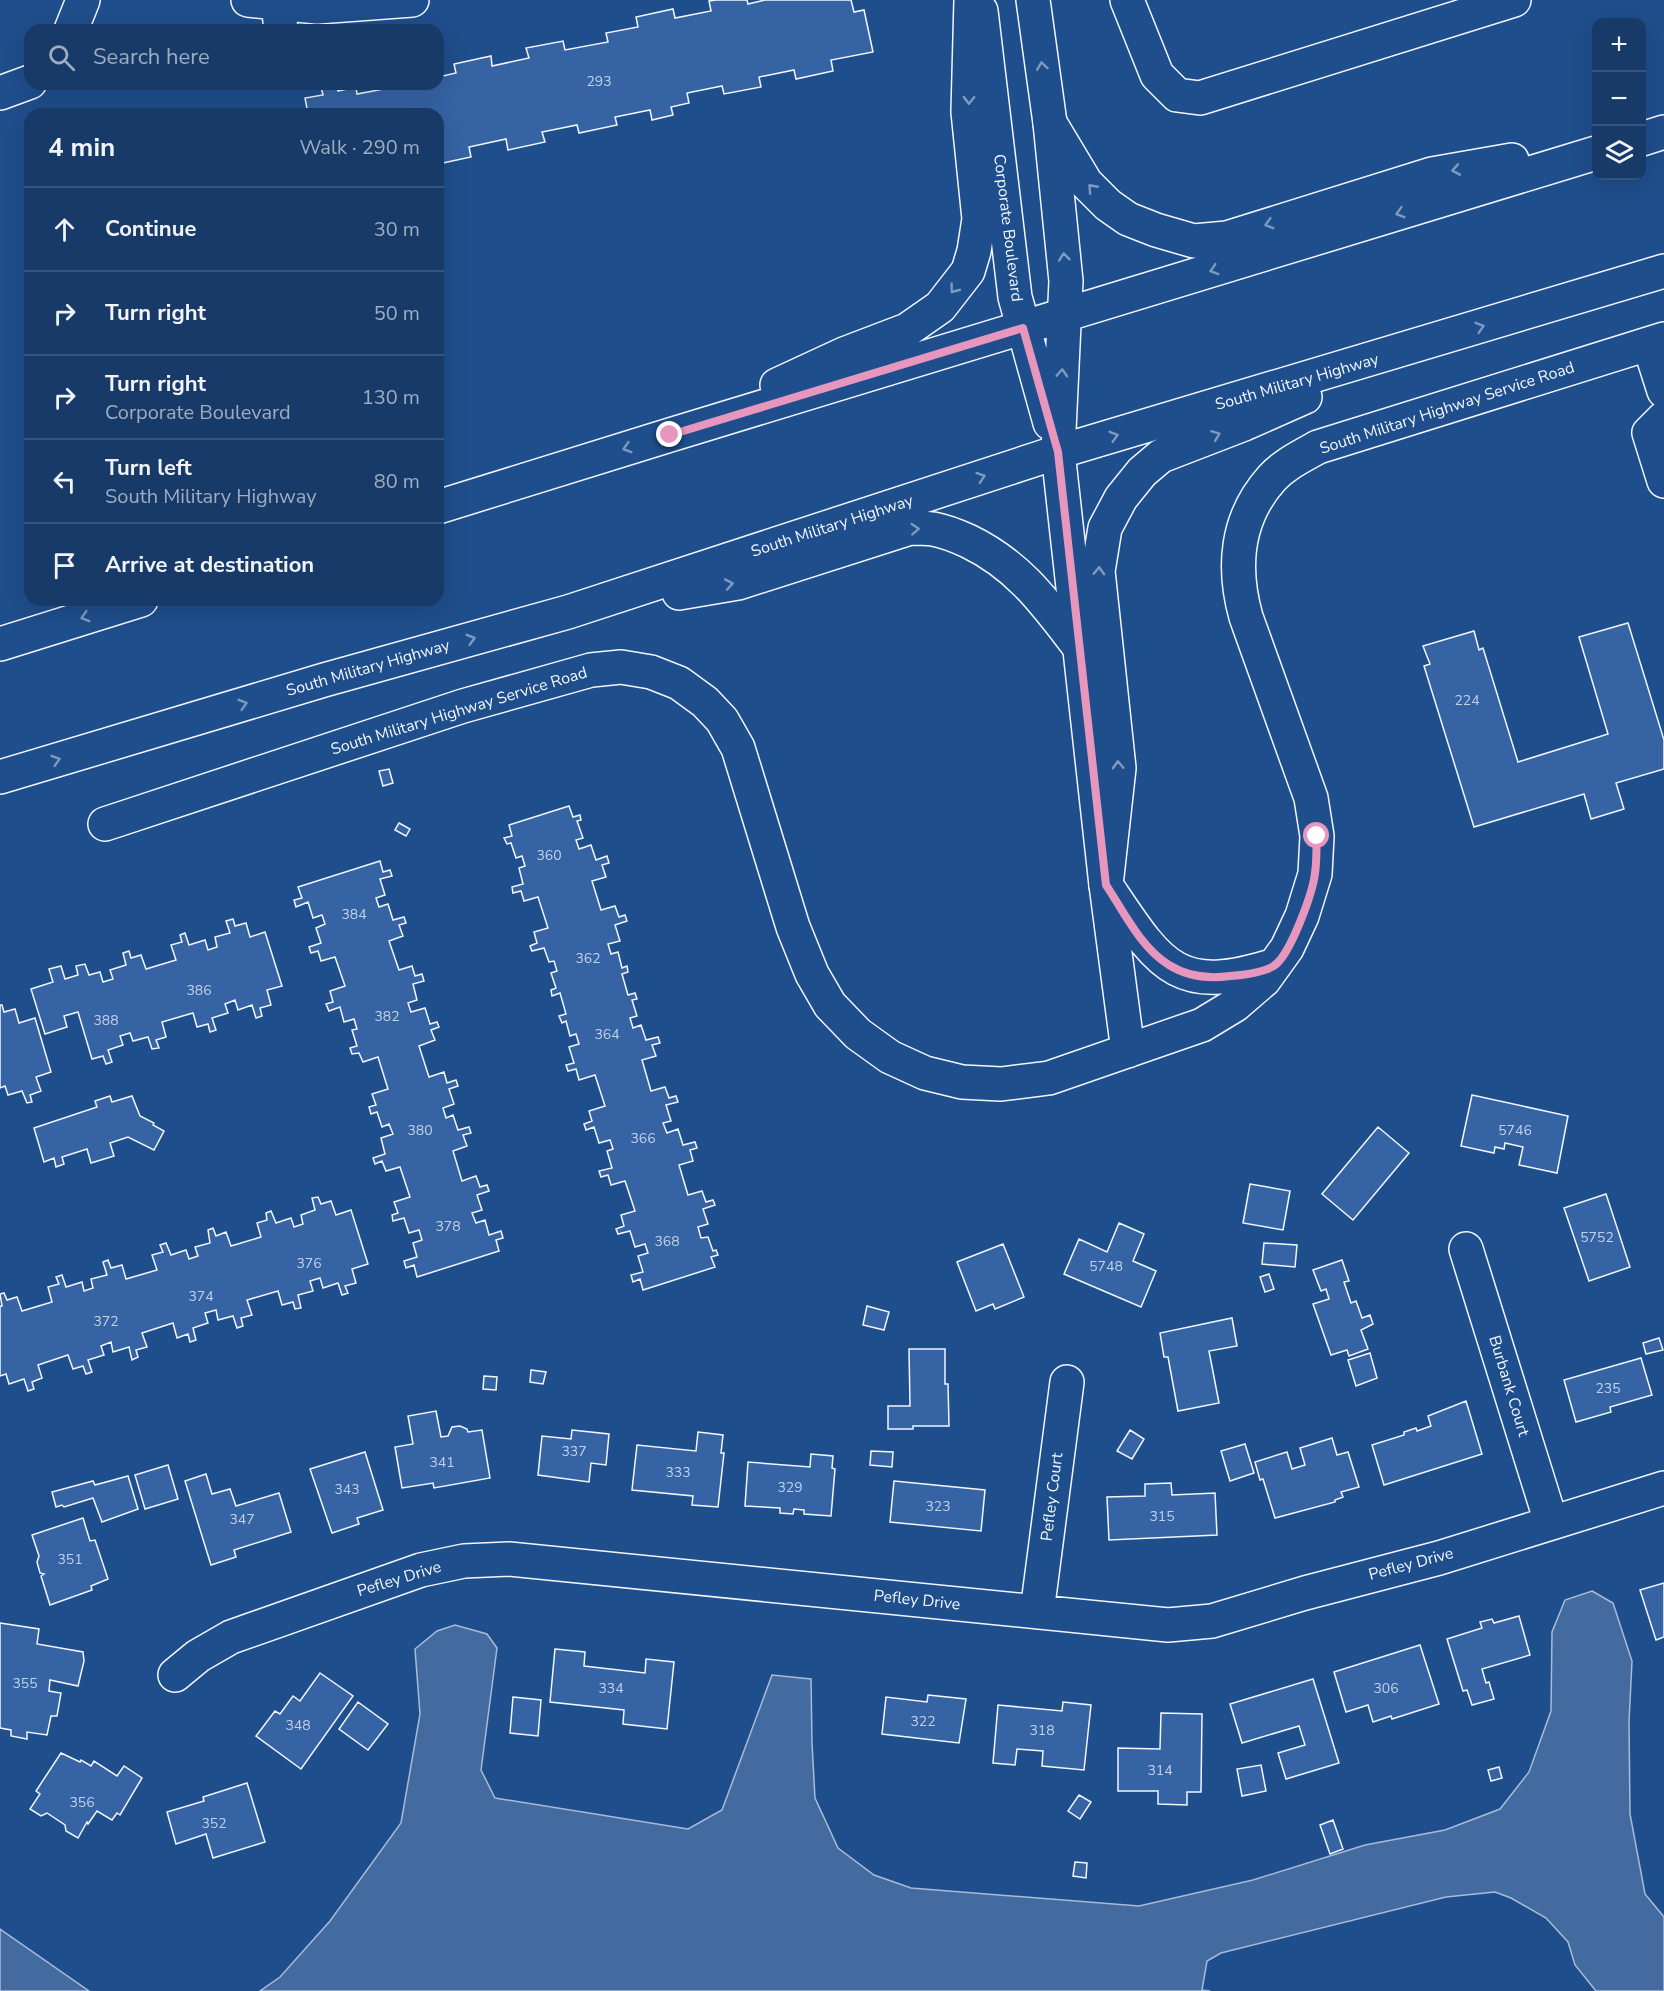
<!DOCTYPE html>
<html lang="en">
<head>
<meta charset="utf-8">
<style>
  body { margin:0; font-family:"Nunito Sans",sans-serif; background:#244571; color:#f1f3f6 }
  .controls { position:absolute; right:18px; top:18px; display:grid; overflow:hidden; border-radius:12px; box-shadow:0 6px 24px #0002 }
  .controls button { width:54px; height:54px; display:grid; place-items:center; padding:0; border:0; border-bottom:2px solid #36547d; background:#173a69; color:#f1f3f6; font:30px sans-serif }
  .stop { position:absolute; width:18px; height:18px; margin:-14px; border:4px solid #e797bd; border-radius:50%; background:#fff }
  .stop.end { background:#e797bd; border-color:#fff; box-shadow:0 2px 6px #0008 }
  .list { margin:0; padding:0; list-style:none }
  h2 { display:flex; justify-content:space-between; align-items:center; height:78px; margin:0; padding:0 24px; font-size:26px }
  h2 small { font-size:20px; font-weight:400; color:#9eadc0 }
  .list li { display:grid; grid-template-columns:39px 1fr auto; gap:18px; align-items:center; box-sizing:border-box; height:84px; padding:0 24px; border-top:2px solid #36547d }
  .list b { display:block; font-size:22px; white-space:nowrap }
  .list p { margin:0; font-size:20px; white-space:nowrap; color:#9eadc0 }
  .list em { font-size:20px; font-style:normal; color:#9eadc0 }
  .icon { flex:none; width:33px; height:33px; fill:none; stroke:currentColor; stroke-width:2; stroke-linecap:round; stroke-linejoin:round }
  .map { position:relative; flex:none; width:1664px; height:1991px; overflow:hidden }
  .search { position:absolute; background:#173a69; box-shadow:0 6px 24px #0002; left:24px; top:24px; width:420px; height:66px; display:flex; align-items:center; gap:15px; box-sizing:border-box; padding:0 21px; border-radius:18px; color:#9eadc0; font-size:22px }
  .panel { position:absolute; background:#173a69; box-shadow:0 6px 24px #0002; left:24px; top:108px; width:420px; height:498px; border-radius:18px }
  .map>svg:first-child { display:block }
</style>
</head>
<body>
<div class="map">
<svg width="1664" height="1991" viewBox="0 0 1664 1991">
  <rect width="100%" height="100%" fill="#1f4e8c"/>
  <path fill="#446ba0" stroke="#a8bbd7" stroke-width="1.5" d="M1592 1591 1613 1603 1632 1661 1629 1722 1630 1814 1645 1894 1664 1917V1991H1596L1575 1965 1568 1942 1546 1918 1511 1898 1495 1892 1446 1897 1221 1953 1207 1961 1202 1990 1210 1991H260L280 1977 330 1921 401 1823 420 1714 415 1649 437 1631 455 1625 487 1634 497 1648 481 1770 495 1798 688 1829 722 1810 772 1675 811 1679 812 1743 815 1798 838 1848 874 1875 911 1888 1139 1906 1253 1880 1365 1845 1445 1830 1500 1809 1529 1772 1551 1711 1552 1632 1565 1600Z
    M0 1929 89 1991H0Z"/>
  <path fill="#3563a3" stroke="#f2f6ff" stroke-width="1.5" d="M716 0H747L748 4 765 0H851L854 12 864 10 873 52 831 60 833 71 796 79 794 70 759 77 761 87 724 94 722 86 687 93 689 103 671 107 673 115 652 120 650 110 615 117 617 125 579 133 577 125 542 132 545 142 508 150 506 139 469 147 471 157 438 164V114H308L305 98 323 95 321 87 337 84 338 91 356 87 357 94 384 89 383 84H438V77L456 73 454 64 491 56 492 66 529 58 526 48 563 41 565 50 608 42 606 33 638 27 636 17 673 9 675 18 711 11 709 1Z
    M1628 623 1664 740V769L1616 783 1624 809 1591 819 1584 794 1474 827 1424 666 1430 664 1423 646 1474 631 1479 650 1483 648 1518 762 1608 734 1579 637Z
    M389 769 393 783 383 786 379 771Z
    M569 806 573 817 580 815 581 820 577 821 583 838 576 840 579 849 591 845 596 860 607 856 609 863 602 865 606 877 592 881 601 910 615 906 619 917 625 915 627 921 615 925 620 941 608 944 611 954 618 952 622 968 627 966 628 972 622 974 628 995 635 993 637 999 632 1000 637 1016 630 1018 633 1028 641 1025 646 1040 658 1037 660 1043 652 1045 656 1056 642 1060 651 1091 665 1087 669 1098 676 1096 678 1102 666 1105 671 1121 663 1123 667 1133 678 1129 683 1145 695 1142 697 1148 690 1150 693 1161 679 1165 688 1195 702 1191 706 1202 713 1200 715 1205 703 1209 708 1224 698 1227 701 1238 708 1237 713 1251 716 1250 718 1255 711 1257 715 1267 643 1290 640 1279 633 1282 631 1275 643 1272 638 1256 648 1253 645 1244 635 1247 630 1231 618 1234 616 1229 624 1226 621 1215 635 1211 625 1181 611 1185 608 1175 601 1177 599 1171 612 1168 607 1151 613 1149 610 1140 599 1143 594 1127 586 1130 584 1124 592 1121 589 1111 605 1106 595 1075 579 1080 576 1069 568 1071 566 1065 574 1063 569 1047 579 1044 576 1034 570 1036 566 1021 562 1023 559 1016 566 1014 560 993 552 996 551 990 556 988 551 973 557 971 554 961 549 962 544 948 532 951 530 946 537 943 534 932 548 928 538 897 524 901 521 891 513 893 512 887 523 884 519 868 525 866 522 856 516 858 511 843 507 844 504 838 512 836 509 825Z
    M399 823 410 829 406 836 395 830Z
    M380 861 383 872 390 870 392 876 380 879 385 895 376 898 379 907 388 904 393 920 404 917 406 923 399 925 403 936 389 941 399 970 412 966 415 976 422 974 424 981 413 984 417 1000 408 1003 411 1012 425 1008 430 1024 437 1022 439 1027 431 1030 435 1040 419 1046 429 1077 444 1072 447 1083 456 1080 458 1086 449 1089 454 1104 443 1108 446 1118 453 1115 458 1130 469 1127 471 1133 463 1135 467 1146 453 1151 462 1181 476 1176 480 1187 487 1185 489 1191 477 1195 482 1210 472 1213 476 1223 485 1220 489 1235 501 1231 503 1238 496 1240 499 1251 417 1277 414 1265 406 1268 404 1261 417 1257 413 1243 422 1240 419 1230 409 1233 404 1218 393 1221 392 1215 398 1213 394 1202 410 1197 400 1167 386 1171 382 1161 375 1164 373 1158 385 1154 381 1138 393 1134 389 1124 382 1127 377 1112 371 1114 369 1107 376 1105 372 1094 388 1089 378 1057 363 1062 359 1053 352 1054 350 1048 357 1046 352 1030 357 1029 354 1019 344 1022 340 1007 329 1011 326 1004 333 1002 330 991 345 986 335 957 321 961 318 951 311 953 309 947 321 943 316 928 325 924 322 915 313 918 308 902 296 907 294 900 302 898 298 887Z
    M233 919 235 926 246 923 250 937 265 932 282 986 267 990 271 1005 260 1008 262 1016 256 1018 252 1005 238 1010 235 1000 225 1004 228 1013 212 1018 216 1030 210 1032 208 1024 197 1027 193 1013 162 1022 166 1037 156 1040 159 1048 152 1049 148 1037 133 1041 130 1033 120 1036 123 1045 108 1050 112 1062 106 1064 103 1056 92 1059 78 1012 64 1016 67 1027 45 1034 31 989 53 982 49 969 61 966 65 979 78 975 76 966 85 964 89 975 100 972 103 982 113 979 110 970 126 965 123 953 129 951 131 958 141 955 146 969 176 960 171 945 182 942 180 935 185 933 189 945 205 940 208 950 217 947 215 937 230 933 226 921Z
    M0 1005H2L4 1012 15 1009 19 1023 35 1018 51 1072 36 1077 41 1091 30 1095 32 1102 27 1103 22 1091 8 1095 5 1086 0 1088Z
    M1472 1095 1568 1116 1557 1173 1519 1165 1523 1147 1505 1143 1504 1149 1495 1147 1494 1153 1461 1146Z
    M110 1096 112 1102 132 1096 140 1116 154 1123 153 1125 164 1131 154 1150 128 1137 110 1143 114 1156 91 1163 87 1149 62 1157 64 1164 56 1167 54 1158 44 1162 34 1128 97 1107 95 1101Z
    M1378 1127 1409 1153 1353 1220 1322 1194Z
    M1250 1184 1290 1191 1283 1230 1243 1223Z
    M1606 1194 1630 1267 1589 1281 1564 1208Z
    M318 1197 321 1204 331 1201 336 1215 351 1210 368 1264 352 1269 356 1283 345 1286 348 1293 342 1295 338 1283 323 1288 320 1278 310 1281 313 1291 298 1295 301 1308 295 1309 293 1302 282 1305 278 1291 247 1300 252 1315 241 1318 243 1326 237 1328 233 1316 218 1320 216 1310 205 1313 208 1323 193 1328 196 1340 190 1342 188 1334 177 1338 173 1323 142 1333 147 1347 136 1350 138 1357 132 1360 129 1347 113 1352 111 1342 101 1346 104 1355 88 1360 92 1372 86 1374 83 1366 73 1369 68 1355 38 1365 42 1378 32 1382 34 1389 28 1391 24 1379 9 1384 6 1374 0 1376V1306H2L0 1294 4 1293 7 1300 17 1297 22 1311 52 1302 48 1287 59 1284 56 1277 62 1275 66 1287 82 1282 84 1291 93 1288 91 1279 107 1275 103 1262 108 1260 111 1268 122 1265 126 1279 157 1270 152 1255 163 1252 160 1245 166 1243 171 1255 186 1250 189 1259 198 1256 195 1247 210 1243 208 1230 213 1228 216 1236 226 1232 231 1246 261 1237 257 1223 267 1220 266 1213 271 1211 276 1223 291 1218 294 1227 303 1224 301 1215 315 1210 312 1198Z
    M1119 1223 1144 1234 1133 1261 1156 1271 1141 1307 1064 1274 1079 1239 1107 1252Z
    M1264 1243 1297 1245 1295 1267 1262 1264Z
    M1003 1244 1024 1297 995 1309 993 1304 976 1311 957 1262Z
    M1342 1260 1349 1281 1344 1282 1351 1303 1356 1301 1362 1318 1370 1315 1373 1324 1361 1330 1368 1349 1349 1356 1347 1350 1331 1355 1313 1304 1329 1299 1326 1289 1321 1291 1313 1270Z
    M1269 1274 1274 1289 1265 1292 1260 1277Z
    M867 1306 889 1312 884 1330 863 1325Z
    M1232 1318 1237 1346 1209 1351 1219 1403 1178 1411 1168 1357H1164L1160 1333Z
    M1659 1338 1663 1350 1646 1354 1643 1343Z
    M909 1349H945V1384H948L949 1426H913V1429H888V1406H910Z
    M1370 1353 1377 1378 1356 1386 1348 1360Z
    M1641 1358 1652 1395 1610 1407 1611 1412 1576 1422 1564 1380Z
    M531 1370 546 1372 543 1384 530 1382Z
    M484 1376 497 1377 496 1390 483 1389Z
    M1466 1401 1482 1454 1384 1485 1372 1445 1404 1435V1432L1416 1428 1417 1431 1431 1426 1428 1416Z
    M436 1411 441 1437 448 1436 452 1427 460 1426 467 1429 468 1432 482 1430 490 1478 434 1488 433 1483 402 1488 395 1447 413 1444 408 1416Z
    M572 1430 609 1434 606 1465 591 1463 589 1482 538 1475 542 1436 571 1439Z
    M1130 1430 1144 1439 1132 1459 1117 1451Z
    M698 1432 723 1435 721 1453H724L718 1507 692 1505 693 1496 632 1490 637 1445 696 1451Z
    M1332 1438 1337 1455 1348 1452 1359 1487 1341 1492 1343 1497 1335 1500V1502L1275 1518 1263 1479 1260 1480 1255 1462 1287 1452 1292 1469 1305 1465 1300 1448Z
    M1245 1444 1254 1473 1230 1481 1221 1451Z
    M871 1451 893 1452 892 1467 870 1465Z
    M365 1452 383 1510 357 1518 359 1524 332 1533 310 1469Z
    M811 1454 833 1456 832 1468 835 1469 831 1516 804 1514V1510L794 1509 793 1514 780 1513V1508L745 1506 748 1462 810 1467Z
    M168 1465 178 1499 145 1509 135 1475Z
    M206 1474 212 1494 230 1489 236 1506 279 1493 291 1532 234 1550 236 1557 211 1565 185 1481Z
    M128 1476 138 1509 102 1522 93 1498 64 1507 62 1505 56 1507 52 1492 93 1481 95 1485Z
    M894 1481 985 1490 981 1531 890 1522Z
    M1171 1483 1172 1495 1215 1493 1217 1535 1109 1540 1107 1497 1145 1496V1484Z
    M83 1518 90 1541 95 1540 108 1579 91 1586 92 1590 50 1605 41 1576 44 1574 40 1573 37 1562 39 1556 32 1535Z
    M1664 1583V1637L1656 1640 1640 1590Z
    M1519 1616 1530 1655 1482 1669 1486 1683 1489 1682 1494 1699 1472 1705 1467 1690 1463 1691 1447 1639 1482 1628 1480 1622 1492 1619 1494 1623Z
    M0 1623 39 1629 37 1644 83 1652 84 1661 78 1686 50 1680 49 1691 61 1693 57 1716H51L47 1735 27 1732V1739L11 1736V1730L0 1728Z
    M1420 1645 1439 1704 1392 1719 1391 1716 1373 1722 1368 1705 1346 1712 1334 1672Z
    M555 1649 585 1652 584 1666 645 1673 646 1659 674 1662 667 1729 623 1724 624 1710 550 1702Z
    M320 1673 353 1696 301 1769 256 1736 275 1711 280 1714 293 1696 300 1701Z
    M1313 1679 1339 1763 1286 1779 1278 1753 1305 1745 1299 1726 1242 1743 1230 1704Z
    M928 1695 966 1699 959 1743 882 1734 886 1697 927 1702Z
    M513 1697 541 1700 538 1736 510 1733Z
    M358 1702 388 1724 368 1750 339 1729Z
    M1063 1702 1091 1705 1084 1770 1042 1766 1043 1751 1017 1749 1015 1765 993 1763 998 1705 1062 1711Z
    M1161 1713 1202 1714 1201 1792H1187V1805L1158 1804V1791H1118V1748L1160 1749Z
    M61 1753 80 1762 81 1760 91 1766 94 1761 117 1776 124 1766 142 1778 120 1815 117 1813 112 1820 97 1811 88 1824 87 1822 78 1838 66 1831 65 1825 47 1813 41 1816 30 1809 40 1794 36 1791Z
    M1261 1765 1266 1791 1242 1796 1237 1769Z
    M1499 1767 1502 1778 1491 1781 1488 1770Z
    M247 1783 265 1842 213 1858 206 1834 176 1844 167 1812 204 1801 203 1797Z
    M1079 1795 1091 1802 1080 1819 1068 1811Z
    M1333 1820 1343 1849 1330 1854 1320 1825Z
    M1075 1862 1087 1863 1086 1878 1073 1876Z"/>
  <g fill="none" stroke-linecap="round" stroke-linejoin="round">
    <defs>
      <path id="minor" d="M248 0 317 7 412 0
        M1033 0 1050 123 1066 281 1058 452 1106 885 1128 1051
        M1127 0 1157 75 1177 95 1200 98 1514 0
        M278 3 281 30
        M981 11 1015 297 1050 423
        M71 30 83 0
        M0 93 30 82
        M1649 344 1664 391
        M1664 418 1649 433 1664 481
        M105 824 463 706 591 670 621 667 651 672 679 683 705 702 722 720 738 748 793 927 812 974 830 1005 858 1034 890 1057 925 1073 962 1082 1001 1084 1049 1078 1202 1025 1235 1005 1264 980 1287 948 1302 916 1315 874 1317 836 1311 798 1246 617C1232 567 1236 518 1272 478 1285 464 1302 456 1318 447L1664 339
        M1110 891C1161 967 1178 996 1275 965
        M1466 1249 1551 1522
        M1037 1612 1067 1382
        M175 1675 198 1656 231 1637 421 1570 464 1561 509 1559 1168 1625 1212 1621 1305 1593 1439 1558 1664 1488"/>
      <path id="major" d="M1050 123 1086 183 1108 205 1128 219 1156 230 1194 241 1227 238 1432 174 1512 160
        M1642 139 1664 132
        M777 385 844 354 907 330 940 307 968 271 974 251 979 219 968 112 971 0
        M438 507 670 435 1596 153
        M679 593 738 583 910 528C917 528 926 528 933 529 944 531 957 536 968 541 1020 566 1046 604 1080 648
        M0 644 141 600
        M0 777 324 680 568 612 1058 452 1664 271
        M1106 885 1119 768 1098 571 1105 528 1121 498 1142 472 1161 456 1244 424 1305 397"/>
    </defs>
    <use href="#minor" stroke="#f2f6ff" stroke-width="36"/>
    <use href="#major" stroke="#f2f6ff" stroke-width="36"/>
    <use href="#minor" stroke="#1f4e8c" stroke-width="33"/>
    <use href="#major" stroke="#1f4e8c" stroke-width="33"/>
  </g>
  <defs><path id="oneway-chevron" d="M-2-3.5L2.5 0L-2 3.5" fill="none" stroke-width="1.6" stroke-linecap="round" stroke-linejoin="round" transform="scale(1.5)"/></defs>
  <g stroke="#7e9ac0">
    <use href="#oneway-chevron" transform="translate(1042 66) rotate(-98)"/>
    <use href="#oneway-chevron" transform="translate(969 100) rotate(91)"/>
    <use href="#oneway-chevron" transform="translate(1456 170) rotate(170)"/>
    <use href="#oneway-chevron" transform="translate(1092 188) rotate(-132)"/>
    <use href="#oneway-chevron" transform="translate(1400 213) rotate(163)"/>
    <use href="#oneway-chevron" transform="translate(1269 224) rotate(163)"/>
    <use href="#oneway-chevron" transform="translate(1064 257) rotate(-96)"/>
    <use href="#oneway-chevron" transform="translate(1214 270) rotate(163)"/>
    <use href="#oneway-chevron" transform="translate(954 289) rotate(127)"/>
    <use href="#oneway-chevron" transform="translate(1480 327) rotate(-17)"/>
    <use href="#oneway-chevron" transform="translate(1062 373) rotate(-87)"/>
    <use href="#oneway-chevron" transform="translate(1216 435) rotate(-21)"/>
    <use href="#oneway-chevron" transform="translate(1114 436) rotate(-16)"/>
    <use href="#oneway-chevron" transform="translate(627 448) rotate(163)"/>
    <use href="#oneway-chevron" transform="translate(981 477) rotate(-18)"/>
    <use href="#oneway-chevron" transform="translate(915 529) rotate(-3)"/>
    <use href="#oneway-chevron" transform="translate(1099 571) rotate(-88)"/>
    <use href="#oneway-chevron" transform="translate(729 584) rotate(-10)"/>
    <use href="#oneway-chevron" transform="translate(85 617) rotate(163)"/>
    <use href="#oneway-chevron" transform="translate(471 639) rotate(-16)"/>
    <use href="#oneway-chevron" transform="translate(243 704) rotate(-17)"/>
    <use href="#oneway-chevron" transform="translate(56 760) rotate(-17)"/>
    <use href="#oneway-chevron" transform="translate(1118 765) rotate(-92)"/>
  </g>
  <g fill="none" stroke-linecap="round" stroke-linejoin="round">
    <path stroke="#e797bd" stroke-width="8" d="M670 435 1023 328 1058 452 1106 885C1124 912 1141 948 1169 965 1188 977 1208 979 1230 976 1242 975 1266 972 1275 965 1291 953 1313 892 1315 873 1317 861 1316 848 1317 836"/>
  </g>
  <g text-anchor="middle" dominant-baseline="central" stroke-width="4.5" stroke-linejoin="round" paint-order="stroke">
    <g font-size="14" fill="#c3d1e8">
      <text x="599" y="81">293</text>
      <text x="1467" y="700">224</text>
      <text x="549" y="855">360</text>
      <text x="354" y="914">384</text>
      <text x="588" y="958">362</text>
      <text x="199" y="990">386</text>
      <text x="387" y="1016">382</text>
      <text x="106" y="1020">388</text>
      <text x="607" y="1034">364</text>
      <text x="420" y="1130">380</text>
      <text x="1515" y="1130">5746</text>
      <text x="643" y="1138">366</text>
      <text x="448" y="1226">378</text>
      <text x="1597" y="1237">5752</text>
      <text x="667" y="1241">368</text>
      <text x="309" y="1263">376</text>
      <text x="1106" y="1266">5748</text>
      <text x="201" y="1296">374</text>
      <text x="106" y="1321">372</text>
      <text x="1608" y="1388">235</text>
      <text x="574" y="1451">337</text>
      <text x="442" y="1462">341</text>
      <text x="678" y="1472">333</text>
      <text x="790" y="1487">329</text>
      <text x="347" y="1489">343</text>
      <text x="938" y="1506">323</text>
      <text x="1162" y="1516">315</text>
      <text x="242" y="1519">347</text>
      <text x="70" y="1559">351</text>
      <text x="25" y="1683">355</text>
      <text x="611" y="1688">334</text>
      <text x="1386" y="1688">306</text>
      <text x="923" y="1721">322</text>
      <text x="298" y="1725">348</text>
      <text x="1042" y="1730">318</text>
      <text x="1160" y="1770">314</text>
      <text x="82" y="1802">356</text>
      <text x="214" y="1823">352</text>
    </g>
    <g font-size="16" fill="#f2f6ff" stroke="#1f4e8c">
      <text transform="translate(1008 228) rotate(83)">Corporate Boulevard</text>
      <text transform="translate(1297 382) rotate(-16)">South Military Highway</text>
      <text transform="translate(1447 408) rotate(-18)">South Military Highway Service Road</text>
      <text transform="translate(832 526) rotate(-18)">South Military Highway</text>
      <text transform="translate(368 668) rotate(-16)">South Military Highway</text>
      <text transform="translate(459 711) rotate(-17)">South Military Highway Service Road</text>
      <text transform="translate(1509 1386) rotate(73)">Burbank Court</text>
      <text transform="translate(1052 1497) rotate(-83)">Pefley Court</text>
      <text transform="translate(1411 1564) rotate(-15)">Pefley Drive</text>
      <text transform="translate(399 1579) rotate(-17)">Pefley Drive</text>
      <text transform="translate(917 1600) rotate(6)">Pefley Drive</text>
    </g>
  </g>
</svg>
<div class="controls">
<button>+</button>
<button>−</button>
<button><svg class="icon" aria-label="layers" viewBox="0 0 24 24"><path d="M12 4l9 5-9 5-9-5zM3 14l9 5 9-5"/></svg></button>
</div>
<div class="stop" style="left:1317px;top:836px"></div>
<div class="stop end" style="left:670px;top:435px"></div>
<div class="search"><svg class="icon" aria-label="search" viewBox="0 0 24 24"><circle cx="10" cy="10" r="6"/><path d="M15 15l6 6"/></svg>Search here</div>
<section class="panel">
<h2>4 min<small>Walk · 290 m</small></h2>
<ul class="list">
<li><svg class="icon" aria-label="ahead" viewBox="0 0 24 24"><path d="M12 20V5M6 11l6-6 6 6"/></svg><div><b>Continue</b></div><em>30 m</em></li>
<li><svg class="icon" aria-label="right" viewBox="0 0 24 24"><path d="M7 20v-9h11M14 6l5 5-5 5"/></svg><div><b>Turn right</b></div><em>50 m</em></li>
<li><svg class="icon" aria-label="right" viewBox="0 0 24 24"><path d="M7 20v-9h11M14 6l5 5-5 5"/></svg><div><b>Turn right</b><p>Corporate Boulevard</p></div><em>130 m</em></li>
<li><svg class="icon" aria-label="left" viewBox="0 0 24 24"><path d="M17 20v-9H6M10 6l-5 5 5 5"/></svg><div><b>Turn left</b><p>South Military Highway</p></div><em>80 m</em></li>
<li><svg class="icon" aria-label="arrive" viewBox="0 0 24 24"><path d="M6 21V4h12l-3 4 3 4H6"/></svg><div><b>Arrive at destination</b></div></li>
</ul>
</section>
</div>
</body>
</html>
